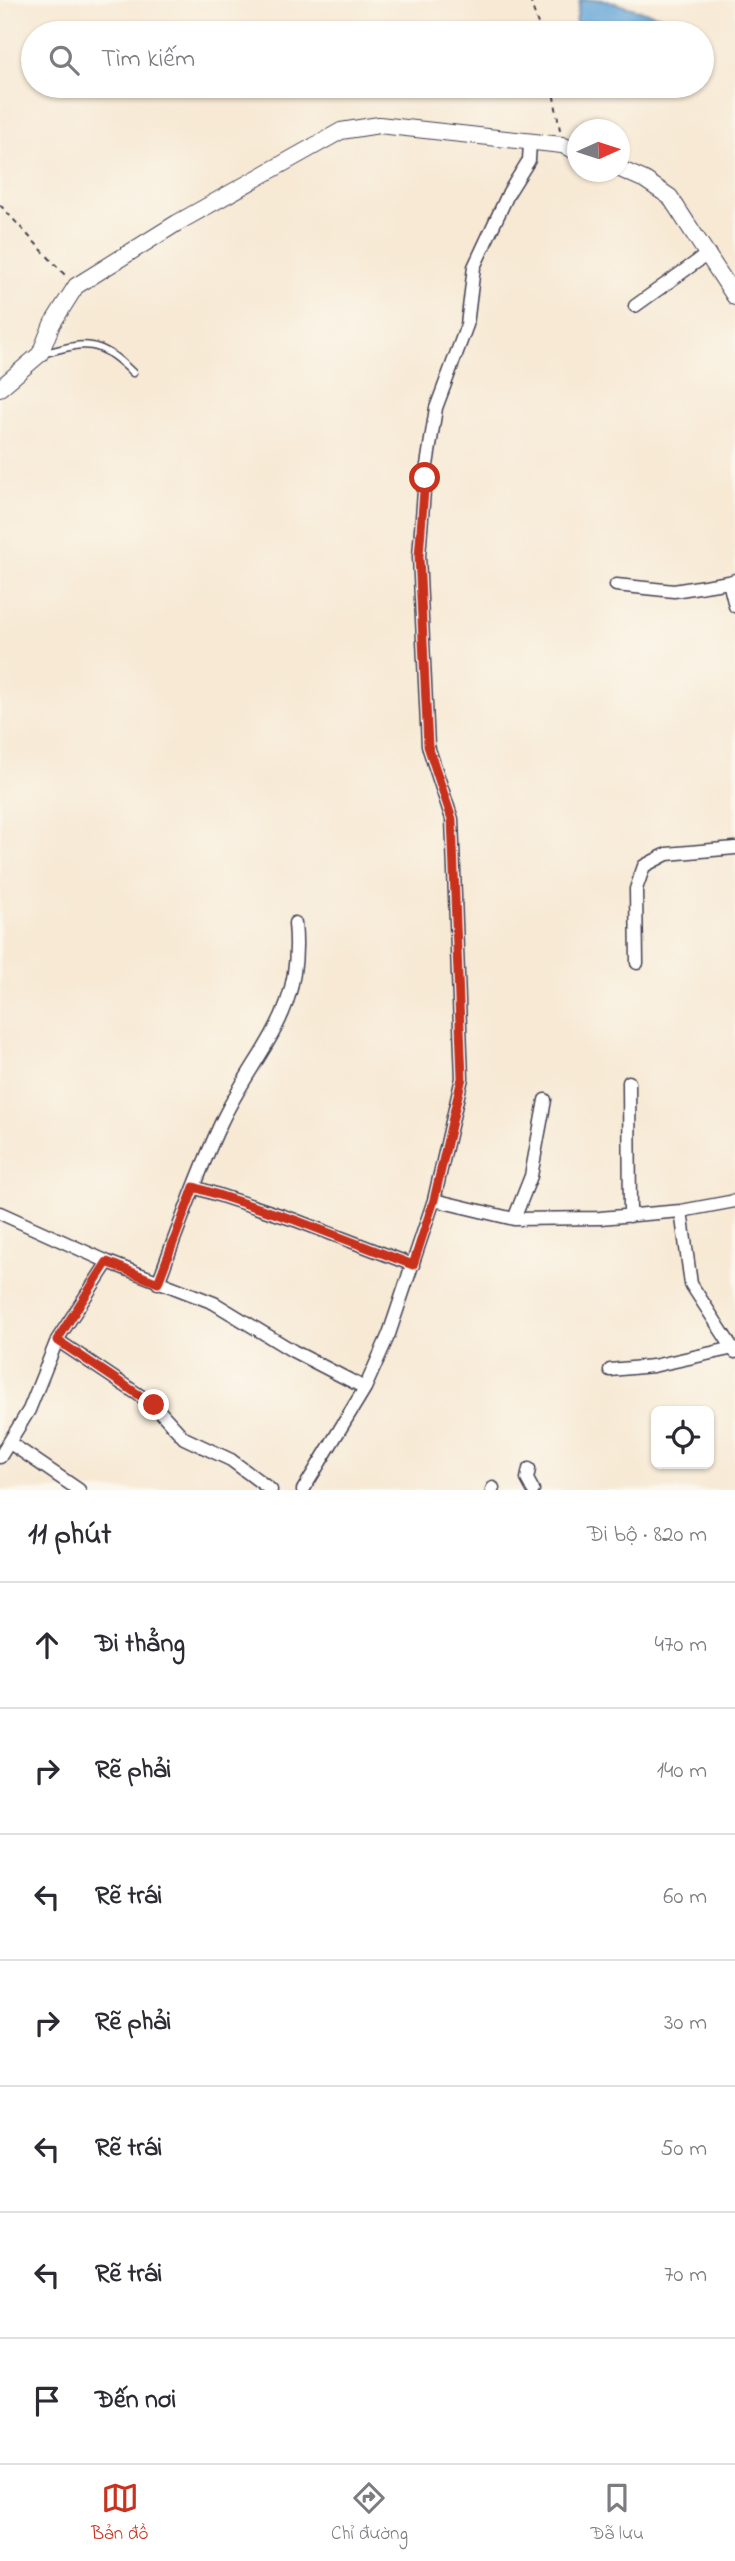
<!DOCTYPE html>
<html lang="vi">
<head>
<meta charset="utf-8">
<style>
  body { margin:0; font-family:"Indie Flower",sans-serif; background:#f2f2f3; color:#2b2b33 }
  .controls { position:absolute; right:21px; bottom:21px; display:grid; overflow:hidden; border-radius:10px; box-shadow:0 2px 5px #0004 }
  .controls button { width:63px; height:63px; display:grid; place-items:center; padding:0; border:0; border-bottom:2px solid #e1e1e2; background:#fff; color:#2b2b33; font:35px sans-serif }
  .compass { position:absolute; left:567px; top:119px; width:63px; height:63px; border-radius:50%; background:#fff; box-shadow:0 2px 5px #0004; rotate:87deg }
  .stop { position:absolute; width:21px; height:21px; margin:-16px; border:5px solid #c8321e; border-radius:50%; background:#fff }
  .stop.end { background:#c8321e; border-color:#fff; box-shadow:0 2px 7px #0008 }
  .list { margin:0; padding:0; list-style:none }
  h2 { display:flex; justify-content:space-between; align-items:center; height:91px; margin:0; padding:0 28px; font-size:30px }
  h2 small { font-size:23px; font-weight:400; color:#7c7c81 }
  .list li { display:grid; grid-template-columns:46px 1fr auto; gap:21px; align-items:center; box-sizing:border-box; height:126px; padding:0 28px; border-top:2px solid #e1e1e2 }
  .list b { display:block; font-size:26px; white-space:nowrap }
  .list em { font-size:23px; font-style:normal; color:#7c7c81 }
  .icon { flex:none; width:38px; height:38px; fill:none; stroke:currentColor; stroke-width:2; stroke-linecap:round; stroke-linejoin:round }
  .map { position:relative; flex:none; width:735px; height:1490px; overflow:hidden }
  .search { position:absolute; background:#fff; box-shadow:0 2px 5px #0004; left:21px; right:21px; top:21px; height:77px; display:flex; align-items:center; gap:18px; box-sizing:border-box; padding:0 24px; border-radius:38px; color:#7c7c81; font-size:26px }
  .sheet { height:973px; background:#fff }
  nav { display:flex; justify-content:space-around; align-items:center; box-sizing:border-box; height:98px; border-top:2px solid #e1e1e2; background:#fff; font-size:19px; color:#7c7c81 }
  nav a { display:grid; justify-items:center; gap:4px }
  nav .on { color:#c8321e }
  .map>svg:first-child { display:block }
</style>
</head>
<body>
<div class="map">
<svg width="735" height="1490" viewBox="0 0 735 1490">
  <rect width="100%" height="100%" fill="#fbf7ec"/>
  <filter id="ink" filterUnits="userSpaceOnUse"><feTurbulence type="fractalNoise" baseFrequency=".0143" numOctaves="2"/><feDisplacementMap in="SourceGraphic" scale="14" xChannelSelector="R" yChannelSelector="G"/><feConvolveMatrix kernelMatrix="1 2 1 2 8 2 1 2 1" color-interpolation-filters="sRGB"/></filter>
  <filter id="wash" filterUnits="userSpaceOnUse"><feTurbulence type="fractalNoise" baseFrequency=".00686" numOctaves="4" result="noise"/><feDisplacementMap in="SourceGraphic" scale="28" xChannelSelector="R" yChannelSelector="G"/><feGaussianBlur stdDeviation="1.57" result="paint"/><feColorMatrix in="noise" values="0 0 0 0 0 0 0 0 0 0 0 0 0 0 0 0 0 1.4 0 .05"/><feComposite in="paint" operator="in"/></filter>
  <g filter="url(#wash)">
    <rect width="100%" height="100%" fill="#f7e9d4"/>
    <path fill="#64a4d7" stroke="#436389" stroke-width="2" d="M580 0H604L660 16 662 33H574Z"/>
  </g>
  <g filter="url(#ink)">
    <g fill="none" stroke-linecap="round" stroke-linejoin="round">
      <defs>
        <path id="service" d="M42 354C88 341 98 339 133 373"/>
        <path id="minor" d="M635 306 709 253
          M735 580 729 582 735 606
          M616 585 674 591 729 582
          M637 963 636 889 644 866 667 854 735 848
          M629 1082 630 1216
          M194 1187 295 1220 413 1265
          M434 1200 514 1219 600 1218 681 1211 735 1201
          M681 1211 691 1284 735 1352
          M0 1213 108 1262 214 1303 293 1351 365 1388 389 1334 434 1200 462 1078 452 819 428 746 419 556 425 478 436 408 467 325 474 267 509 192 529 160 530 143
          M514 1219 531 1176 545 1100
          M158 1283C178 1229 197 1175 221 1123 257 1047 304 1016 295 923
          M57 1340 154 1405 184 1438 231 1460 271 1490
          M610 1370 653 1366 734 1348
          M10 1443 79 1490
          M0 1457 29 1410 57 1340 108 1262
          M529 1469 527 1479 533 1490
          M303 1490 365 1388
          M492 1490 493 1488"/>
        <path id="tertiary" d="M620 169 645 180 670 197 735 297
          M0 388 40 354 52 324 76 286 177 223 341 131 379 125 562 145 578 152"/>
      </defs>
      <use href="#service" stroke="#424052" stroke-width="9"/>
      <use href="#minor" stroke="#424052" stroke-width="15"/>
      <use href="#tertiary" stroke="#424052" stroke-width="18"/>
      <path stroke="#424052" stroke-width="2" stroke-dasharray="5 5" stroke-linecap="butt" d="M530 0 541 33
        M552 86 560 130
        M0 205 65 275"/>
      <use href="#service" stroke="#fff" stroke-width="6"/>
      <use href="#minor" stroke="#fff" stroke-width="12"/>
      <use href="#tertiary" stroke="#fff" stroke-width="16"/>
    </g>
  </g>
  <g fill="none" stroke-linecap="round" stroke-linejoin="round" filter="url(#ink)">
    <path stroke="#c8321e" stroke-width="9" d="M154 1405 57 1340 107 1262 158 1283 194 1187 295 1220 413 1265 434 1200 462 1078 452 819 428 746 419 556 425 478"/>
  </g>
</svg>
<div class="controls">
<button><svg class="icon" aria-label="locate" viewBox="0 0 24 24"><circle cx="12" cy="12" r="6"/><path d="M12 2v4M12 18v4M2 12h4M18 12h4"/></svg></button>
</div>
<svg class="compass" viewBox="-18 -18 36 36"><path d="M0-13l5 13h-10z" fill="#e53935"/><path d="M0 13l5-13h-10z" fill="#7c7c81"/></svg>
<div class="stop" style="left:425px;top:478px"></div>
<div class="stop end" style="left:154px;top:1405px"></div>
<div class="search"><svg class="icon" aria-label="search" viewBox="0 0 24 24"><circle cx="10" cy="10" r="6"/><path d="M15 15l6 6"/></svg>Tìm kiếm</div>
</div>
<section class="sheet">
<h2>11 phút<small>Đi bộ · 820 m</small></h2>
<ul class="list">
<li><svg class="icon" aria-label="ahead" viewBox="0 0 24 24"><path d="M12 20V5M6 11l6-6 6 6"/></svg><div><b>Đi thẳng</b></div><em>470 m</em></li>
<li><svg class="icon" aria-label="right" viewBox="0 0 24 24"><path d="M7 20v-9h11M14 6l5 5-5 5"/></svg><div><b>Rẽ phải</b></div><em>140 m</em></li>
<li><svg class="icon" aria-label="left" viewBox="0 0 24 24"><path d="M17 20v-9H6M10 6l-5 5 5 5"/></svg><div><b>Rẽ trái</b></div><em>60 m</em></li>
<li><svg class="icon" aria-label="right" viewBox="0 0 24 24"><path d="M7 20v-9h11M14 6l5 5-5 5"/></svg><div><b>Rẽ phải</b></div><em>30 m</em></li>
<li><svg class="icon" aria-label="left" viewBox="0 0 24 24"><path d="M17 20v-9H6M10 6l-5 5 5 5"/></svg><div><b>Rẽ trái</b></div><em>50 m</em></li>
<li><svg class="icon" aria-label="left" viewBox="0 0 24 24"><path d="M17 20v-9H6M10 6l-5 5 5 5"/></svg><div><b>Rẽ trái</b></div><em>70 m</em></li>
<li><svg class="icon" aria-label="arrive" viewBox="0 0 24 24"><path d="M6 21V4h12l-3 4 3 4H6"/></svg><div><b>Đến nơi</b></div></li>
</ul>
</section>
<nav>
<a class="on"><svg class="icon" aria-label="map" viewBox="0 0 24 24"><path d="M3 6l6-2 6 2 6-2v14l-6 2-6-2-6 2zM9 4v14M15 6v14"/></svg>Bản đồ</a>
<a><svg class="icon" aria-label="directions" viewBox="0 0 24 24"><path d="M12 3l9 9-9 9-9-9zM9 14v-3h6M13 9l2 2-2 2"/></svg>Chỉ đường</a>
<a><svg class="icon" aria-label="saved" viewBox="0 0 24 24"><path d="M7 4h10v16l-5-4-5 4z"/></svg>Đã lưu</a>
</nav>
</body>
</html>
